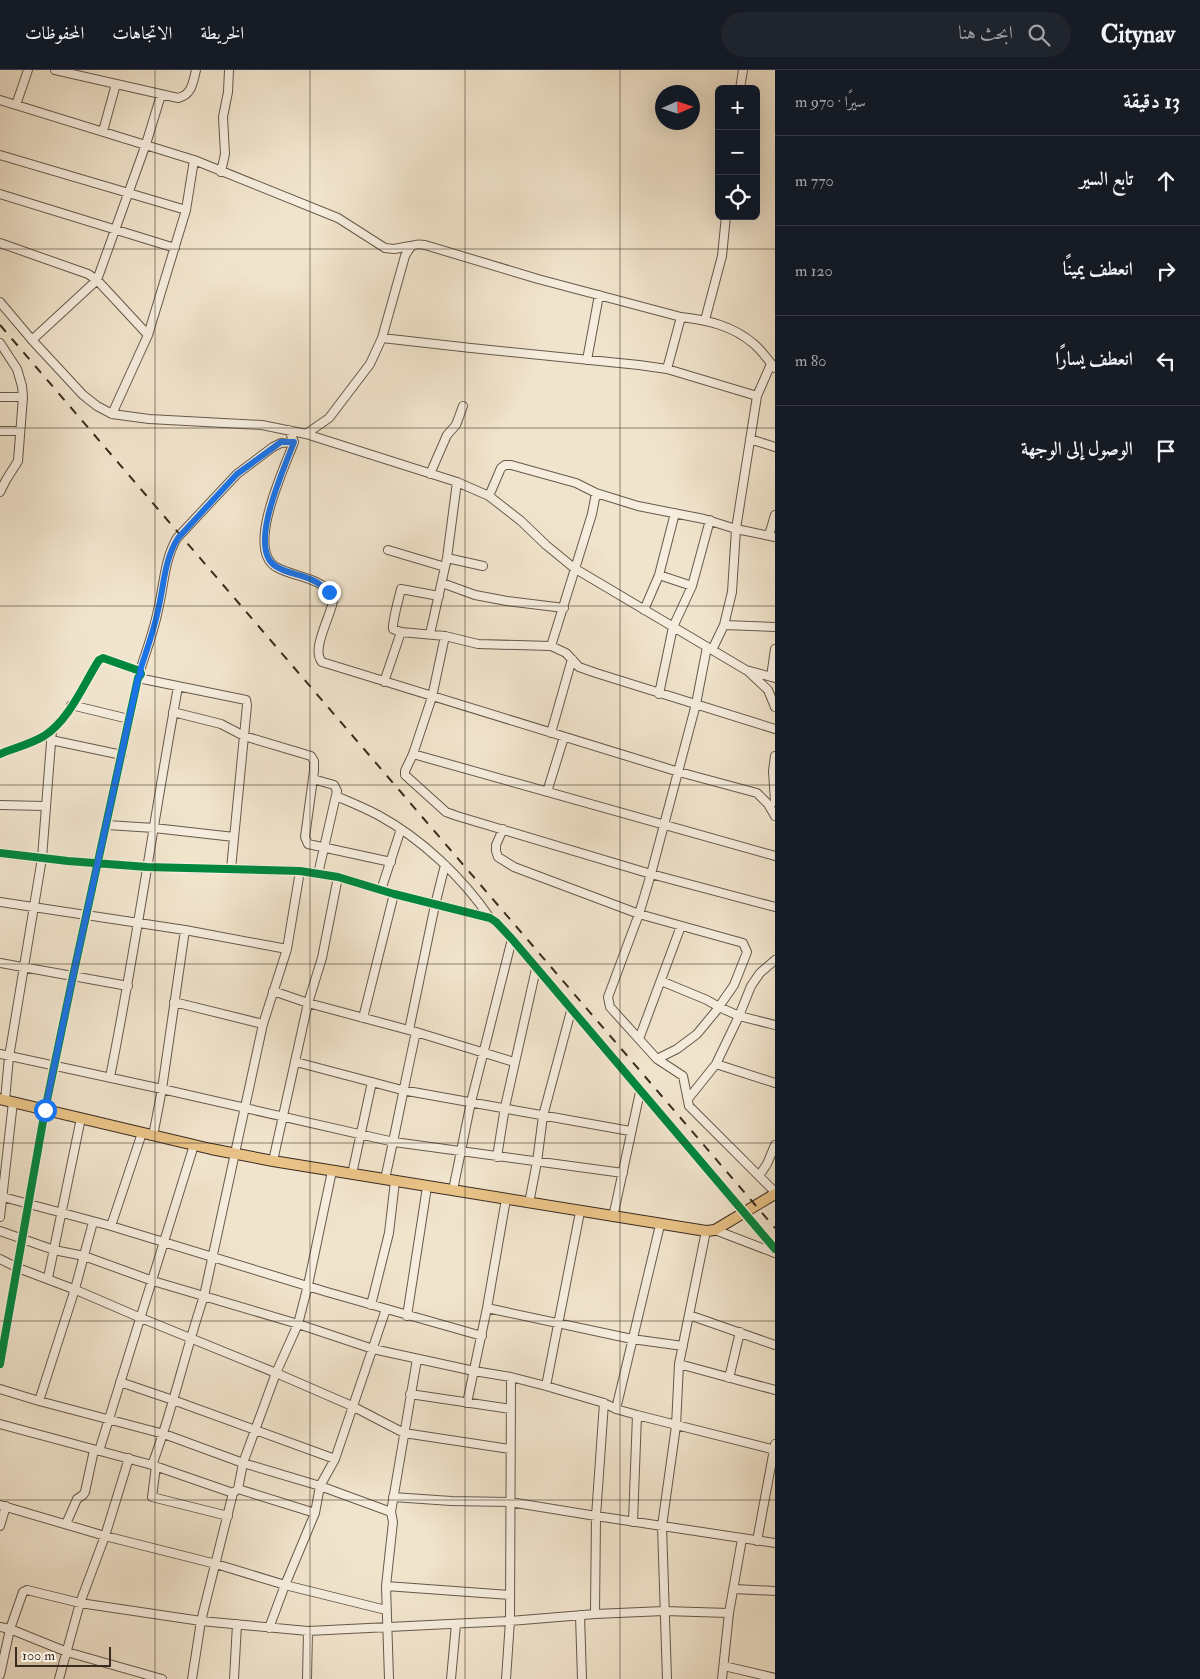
<!DOCTYPE html>
<html lang="ar">
<head>
<meta charset="utf-8">
<style>
  body { margin:0; font-family:"IM FELL Double Pica",Amiri,serif; background:#20242c; color:#f1f3f6; direction:rtl }
  .controls { position:absolute; right:15px; top:15px; display:grid; overflow:hidden; border-radius:8px; box-shadow:0 5px 20px #0002 }
  .controls button { width:45px; height:45px; display:grid; place-items:center; padding:0; border:0; border-bottom:1px solid #363941; background:#171b24; color:#f1f3f6; font:25px sans-serif }
  .compass { position:absolute; left:655px; top:15px; width:45px; height:45px; border-radius:50%; background:#171b24; box-shadow:0 5px 20px #0002; rotate:87deg }
  .scale { position:absolute; left:15px; bottom:12px; width:96px; box-sizing:border-box; padding-left:5px; border:2px solid #392b20; border-top:0; font-size:14px; line-height:18px; white-space:nowrap; color:#392b20; -webkit-text-stroke:4px #f6edde; paint-order:stroke }
  .stop { position:absolute; width:15px; height:15px; margin:-11px; border:4px solid #1a73e8; border-radius:50%; background:#fff }
  .stop.end { background:#1a73e8; border-color:#fff; box-shadow:0 1px 5px #0008 }
  .list { margin:0; padding:0; list-style:none }
  h2 { display:flex; justify-content:space-between; align-items:center; height:65px; margin:0; padding:0 20px; font-size:21px }
  h2 small { font-size:16px; font-weight:400; color:#9ea1a6 }
  .list li { display:grid; grid-template-columns:32px 1fr auto; gap:15px; align-items:center; box-sizing:border-box; height:90px; padding:0 20px; border-top:1px solid #363941 }
  .list b { display:block; font-size:19px; white-space:nowrap }
  .list em { font-size:16px; font-style:normal; color:#9ea1a6 }
  .icon { flex:none; width:28px; height:28px; fill:none; stroke:currentColor; stroke-width:2; stroke-linecap:round; stroke-linejoin:round }
  .map { position:relative; flex:none; width:775px; height:1609px; overflow:hidden; direction:ltr }
  header { display:flex; align-items:center; gap:30px; box-sizing:border-box; height:70px; padding:0 25px; background:#171b24; border-bottom:1px solid #363941 }
  header strong { font-size:24px }
  nav { display:flex; gap:28px; margin-inline-start:auto; font-size:18px }
  .search { width:350px; height:45px; background:#20242c; display:flex; align-items:center; gap:12px; box-sizing:border-box; padding:0 18px; border-radius:28px; color:#9ea1a6; font-size:19px }
  main { display:flex }
  aside { flex:1; background:#171b24 }
  .map>svg:first-child { display:block }
</style>
</head>
<body>
<header>
<strong>Citynav</strong>
<div class="search"><svg class="icon" aria-label="search" viewBox="0 0 24 24"><circle cx="10" cy="10" r="6"/><path d="M15 15l6 6"/></svg>ابحث هنا</div>
<nav><a>الخريطة</a><a>الاتجاهات</a><a>المحفوظات</a></nav>
</header>
<main>
<aside>
<h2>13 دقيقة<small>سيرًا · 970 m</small></h2>
<ul class="list">
<li><svg class="icon" aria-label="ahead" viewBox="0 0 24 24"><path d="M12 20V5M6 11l6-6 6 6"/></svg><div><b>تابع السير</b></div><em>770 m</em></li>
<li><svg class="icon" aria-label="right" viewBox="0 0 24 24"><path d="M7 20v-9h11M14 6l5 5-5 5"/></svg><div><b>انعطف يمينًا</b></div><em>120 m</em></li>
<li><svg class="icon" aria-label="left" viewBox="0 0 24 24"><path d="M17 20v-9H6M10 6l-5 5 5 5"/></svg><div><b>انعطف يسارًا</b></div><em>80 m</em></li>
<li><svg class="icon" aria-label="arrive" viewBox="0 0 24 24"><path d="M6 21V4h12l-3 4 3 4H6"/></svg><div><b>الوصول إلى الوجهة</b></div></li>
</ul>
</aside>
<div class="map">
<svg width="775" height="1609" viewBox="0 0 775 1609">
  <rect width="100%" height="100%" fill="#f1e4cc"/>
  <filter id="stains"><feTurbulence type="fractalNoise" baseFrequency=".004" numOctaves="4"/><feColorMatrix values="0 0 0 0 .2 0 0 0 0 .09 0 0 0 0 .02 0 0 0 .5 -.17"/></filter>
  <radialGradient id="worn" r=".72"><stop offset=".6" stop-color="#630" stop-opacity="0"/><stop offset="1" stop-color="#630" stop-opacity=".3"/></radialGradient>
  <g fill="none" stroke-linecap="round" stroke-linejoin="round">
    <defs>
      <path id="minor" d="M55 0 178 28C192 25 193 12 196 0
        M740 19 743 0
        M0 30 194 90 186 140 148 265 112 344
        M16 35 28 0
        M103 61 116 14
        M0 85 186 140
        M194 90 338 148 385 178 394 179 410 176
        M221 102 225 84 223 47 228 22 229 0
        M0 124 175 178
        M0 173 88 204 97 210 148 265
        M0 232 32 270 83 325 97 336 112 344 149 349 262 355 306 364 457 412 489 426 521 451 546 475 574 498 746 600 775 608
        M705 250 722 186 726 146
        M382 268 471 278 639 295 667 299 757 326
        M32 270 97 210 146 74 161 25
        M0 273 17 299 22 316 23 327 18 391 6 410 0 422
        M587 290 599 225
        M667 299 681 247
        M0 327H23
        M289 360 294 372C285 397 245 479 276 497 296 508 318 506 334 526 333 543 310 579 322 592L679 702 757 723 768 734 775 746
        M0 361H20
        M306 364 329 348 370 294 382 268 405 186C411 175 413 173 425 175L538 209 681 247C708 250 733 256 754 274 762 281 768 290 775 298
        M750 369 775 377
        M430 404 447 365 456 355 463 336
        M489 426 501 398 505 395H511L576 413 596 423 638 436 704 449 736 459 775 467
        M769 465 775 445
        M388 480 445 497
        M447 488 483 496
        M659 505 692 516
        M442 513 475 525 507 531 564 538
        M439 526 401 519C399 528 392 552 393 559L401 562 445 566 478 574 551 576 566 583 579 597 596 603 775 659
        M644 540 659 505 675 443
        M724 555 775 557
        M430 564 447 488 457 412
        M445 566 432 627 413 684 405 701V705L446 742 457 746 651 804 775 837
        M551 576 592 444 596 423
        M712 580 724 555 732 522 736 459 757 326 771 294
        M140 601C146 581 154 561 158 540 164 516 164 490 177 468L237 404 273 377 281 373 294 372
        M748 601 768 620 775 637
        M771 607 775 579
        M138 608 246 630 247 635 244 666 231 799
        M384 612 401 562
        M659 624 673 557 692 516 710 450
        M71 635 129 649
        M173 642 221 654 244 666 311 686 314 691V701L305 767 308 774 391 792
        M551 663 572 589
        M51 670 122 685
        M0 684C14 678 31 674 44 666 70 649 83 615 99 590L103 588 140 601 141 604 138 608 73 906 45 1040 0 1294
        M413 684 775 786
        M775 686 773 701 775 732
        M313 709 334 715 337 721 318 804
        M547 722 564 667
        M336 726C350 732 365 738 378 745 422 769 462 807 490 848
        M0 735 44 736
        M107 755 154 758 234 767
        M503 759 496 775V781L498 787 514 797 639 844 743 873 747 882 734 915 716 941 697 964 677 979 657 989 610 937 608 927 639 844 651 804 696 634 707 577
        M0 783 68 791 147 797 300 801 338 807 394 824 490 848 496 852 512 869 775 1179
        M381 820 401 759
        M0 832 185 860 287 879
        M0 893 128 916
        M661 911 707 930 719 937 739 946 775 955
        M273 921 308 933 416 962 514 992
        M174 932 263 954
        M363 948 394 824
        M409 960 435 835 445 795
        M639 969 681 856
        M0 984 162 1019 394 1072 623 1103
        M657 989 683 1006 689 1036 775 1122
        M296 992 402 1020 630 1061
        M716 994 775 1013
        M110 1007C136 878 154 747 178 617
        M688 1029 716 994 739 946 751 916 760 903 775 890
        M5 1030 9 987 42 788 52 660
        M153 1066 162 1019 185 860
        M497 1087 505 1037 536 899
        M273 1091 308 933 322 888 338 807
        M352 1104 372 1012
        M759 1106 767 1094 775 1075
        M385 1109C396 1060 405 1011 416 962
        M453 1120 471 1032 512 869
        M3 1127 111 1156 327 1222 482 1266
        M529 1133 537 1092 543 1046 571 941
        M0 1147 13 1032
        M613 1147 640 1022
        M111 1156 142 1063
        M715 1160 775 1183
        M0 1161 54 1180 84 1186 153 1211 298 1254 373 1279 474 1301 511 1307 546 1316 604 1333 616 1339 637 1345 775 1380
        M0 1189 18 1198 76 1220 141 1248 276 1303 352 1336 404 1363 510 1379
        M48 1208 81 1048
        M371 1235 389 1163 395 1111
        M487 1238 632 1269 683 1276
        M689 1245 775 1275
        M407 1246 427 1117
        M679 1294 775 1320
        M729 1308 740 1262
        M120 1312 173 1330 335 1389
        M546 1316 580 1142
        M0 1319 39 1331 164 1364 243 1393 320 1416 391 1442
        M410 1324 511 1339
        M39 1331 75 1219 93 1152
        M467 1333 487 1238 506 1129
        M616 1339 660 1155
        M0 1354 152 1395 233 1423
        M99 1381 194 1075
        M152 1395C173 1340 185 1282 204 1226L263 954 287 879 300 801
        M156 1396 152 1427 228 1446
        M238 1419 315 1443
        M393 1427 451 1431 510 1432 596 1446 775 1473
        M0 1435 105 1466 216 1494 285 1515 386 1540
        M633 1452 637 1345
        M66 1454 77 1429 83 1425 85 1422 94 1380
        M0 1456 6 1436
        M757 1471 775 1374
        M386 1516 510 1525
        M734 1519 775 1521
        M595 1544 596 1446 604 1333
        M580 1545 582 1609
        M0 1557 10 1559 67 1582 162 1609
        M269 1558 285 1515 315 1443 320 1416 335 1389 386 1239
        M724 1596 775 1608
        M0 1605 10 1559 23 1522 27 1520 80 1533 201 1551 308 1561 510 1551 595 1544 664 1541 729 1543
        M59 1609 80 1533 105 1466 129 1388
        M192 1609 201 1551 233 1423 238 1419 243 1393 276 1303 298 1254 308 1215 332 1101
        M234 1609 237 1554
        M307 1609 308 1561
        M389 1609 386 1516 393 1452 391 1442 417 1289
        M451 1609 456 1554
        M506 1609 510 1551 511 1307
        M667 1609 662 1456 676 1356 679 1294 706 1161
        M722 1609 729 1543 742 1469"/>
      <path id="major" d="M0 1029 211 1079 273 1091 706 1161 715 1160 775 1124"/>
    </defs>
    <use href="#minor" stroke="#67594b" stroke-width="10"/>
    <use href="#major" stroke="#392b20" stroke-width="12"/>
    <use href="#minor" stroke="#f6edde" stroke-width="8"/>
    <use href="#major" stroke="#e8c286" stroke-width="10"/>
    <path stroke="#392b20" stroke-width="2" stroke-dasharray="9 9" stroke-linecap="butt" d="M0 255 775 1158"/>
    <defs>
      <path id="cycleway" d="M0 684C14 678 31 674 44 666 70 649 83 615 99 590L103 588 140 601 141 604 138 608 73 906 45 1040 0 1294
        M0 783 68 791 147 797 300 801 338 807 394 824 490 848 496 852 512 869 775 1179"/>
    </defs>
    <use href="#cycleway" stroke="#f6edde" stroke-width="11"/>
    <use href="#cycleway" stroke="#00873e" stroke-width="8"/>
  </g>
  <g fill="none" stroke-linecap="round" stroke-linejoin="round">
    <path stroke="#1a73e8" stroke-width="6" d="M45 1040 73 906 138 608 141 604 140 601C146 581 154 561 158 540 164 516 164 490 178 468L237 404 281 372H294C285 397 248 475 274 495 284 503 299 504 310 509 317 511 323 517 329 522"/>
  </g>
  <path fill="none" stroke="#392b20" stroke-width="1" stroke-opacity="0.55" d="M155 0V1609M310 0V1609M465 0V1609M620 0V1609M0 179H775M0 358H775M0 536H775M0 715H775M0 894H775M0 1073H775M0 1251H775M0 1430H775"/>
  <rect width="100%" height="100%" filter="url(#stains)"/>
  <rect width="100%" height="100%" fill="url(#worn)"/>
</svg>
<div class="controls">
<button>+</button>
<button>−</button>
<button><svg class="icon" aria-label="locate" viewBox="0 0 24 24"><circle cx="12" cy="12" r="6"/><path d="M12 2v4M12 18v4M2 12h4M18 12h4"/></svg></button>
</div>
<svg class="compass" viewBox="-18 -18 36 36"><path d="M0-13l5 13h-10z" fill="#e53935"/><path d="M0 13l5-13h-10z" fill="#9ea1a6"/></svg>
<div class="scale">100 m</div>
<div class="stop" style="left:45px;top:1040px"></div>
<div class="stop end" style="left:329px;top:522px"></div>
</div>
</main>
</body>
</html>
